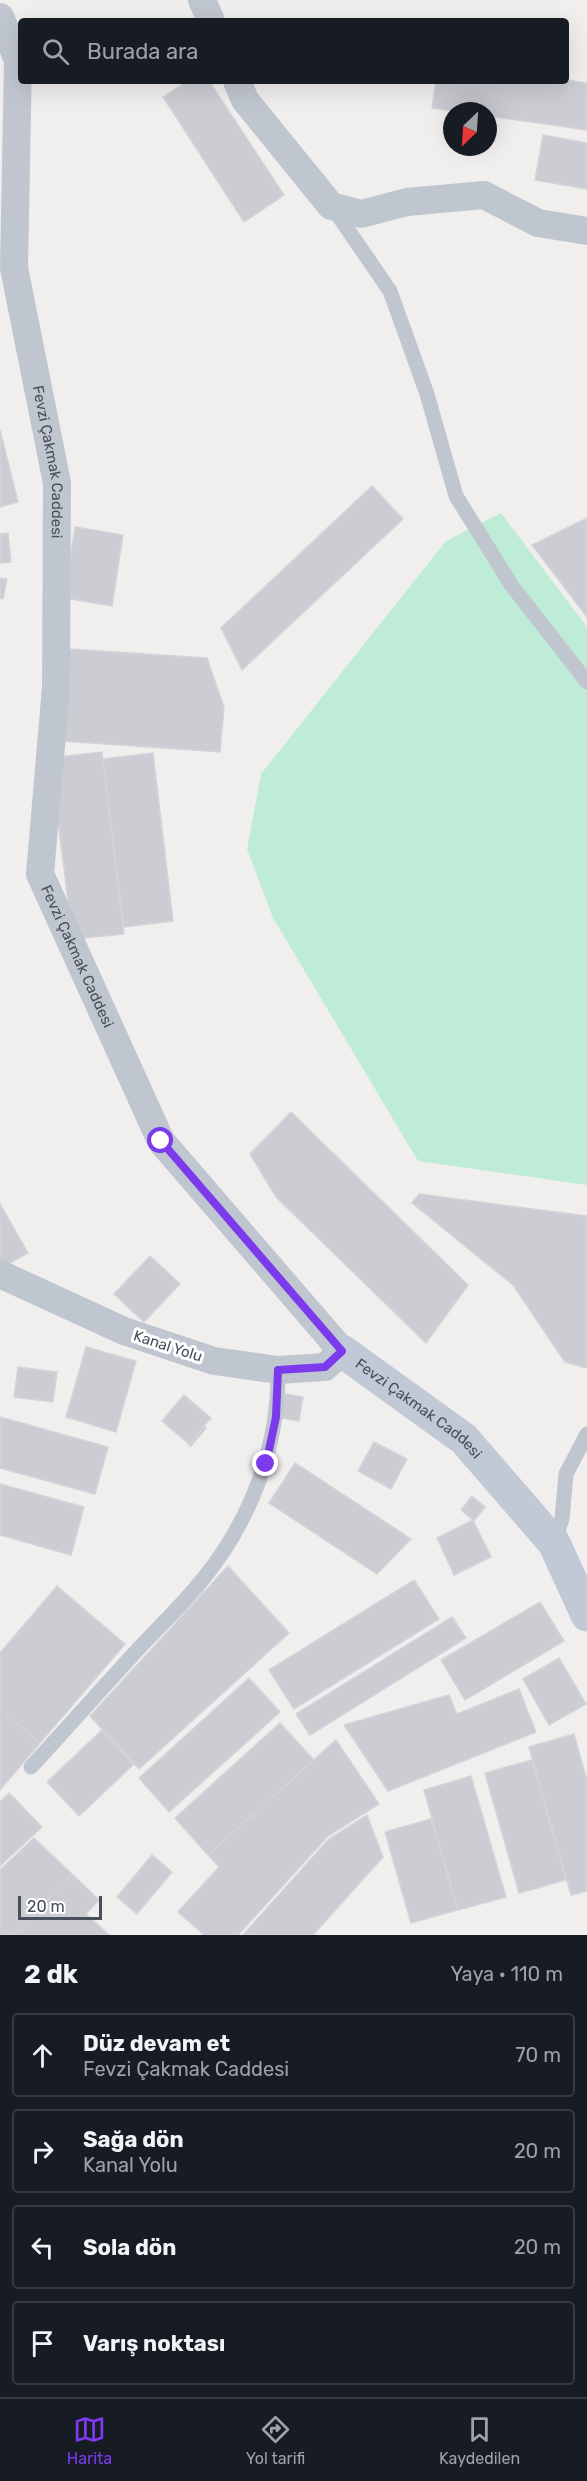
<!DOCTYPE html>
<html lang="tr">
<head>
<meta charset="utf-8">
<style>
  body { margin:0; font-family:Rubik,sans-serif; background:#20242c; color:#f1f3f6 }
  .compass { position:absolute; left:443px; top:102px; width:54px; height:54px; border-radius:50%; background:#171b24; box-shadow:0 6px 24px #0002; rotate:205deg }
  .scale { position:absolute; left:18px; bottom:15px; width:84px; box-sizing:border-box; padding-left:6px; border:3px solid #484f5a; border-top:0; font-size:16px; line-height:21px; white-space:nowrap; color:#484f5a; -webkit-text-stroke:4px #fff; paint-order:stroke }
  .stop { position:absolute; width:18px; height:18px; margin:-14px; border:4px solid #7c3aed; border-radius:50%; background:#fff }
  .stop.end { background:#7c3aed; border-color:#fff; box-shadow:0 2px 6px #0008 }
  .list { margin:0; padding:0; list-style:none }
  h2 { display:flex; justify-content:space-between; align-items:center; height:78px; margin:0; padding:0 24px; font-size:26px }
  h2 small { font-size:20px; font-weight:400; color:#9ea1a6 }
  .list li { display:grid; grid-template-columns:39px 1fr auto; gap:18px; align-items:center; box-sizing:border-box; height:84px; margin:0 12px 12px; padding:0 12px; border:2px solid #363941; border-radius:6px }
  .list b { display:block; font-size:22px; white-space:nowrap }
  .list p { margin:0; font-size:20px; white-space:nowrap; color:#9ea1a6 }
  .list em { font-size:20px; font-style:normal; color:#9ea1a6 }
  .icon { flex:none; width:33px; height:33px; fill:none; stroke:currentColor; stroke-width:2; stroke-linecap:round; stroke-linejoin:round }
  .map { position:relative; flex:none; width:587px; height:1935px; overflow:hidden }
  .search { position:absolute; background:#171b24; box-shadow:0 6px 24px #0002; left:18px; right:18px; top:18px; height:66px; display:flex; align-items:center; gap:15px; box-sizing:border-box; padding:0 21px; border-radius:6px; color:#9ea1a6; font-size:22px }
  .sheet { height:462px; background:#171b24 }
  nav { display:flex; justify-content:space-around; align-items:center; box-sizing:border-box; height:84px; border-top:2px solid #363941; background:#171b24; font-size:16px; color:#9ea1a6 }
  nav a { display:grid; justify-items:center; gap:3px }
  nav .on { color:#7c3aed }
  .map>svg:first-child { display:block }
</style>
</head>
<body>
<div class="map">
<svg width="587" height="1935" viewBox="0 0 587 1935">
  <rect width="100%" height="100%" fill="#f1efee"/>
  <path fill="#bfecd7" d="M501 513 587 627V1185L418 1161 273 918 247 849 261 774 446 541Z"/>
  <path fill="#cccdd3" stroke="#d3d4d9" stroke-width="1.5" d="M566 80 587 83V130L488 116V111H454L432 108 436 81Z
    M188 81H209L284 195 244 222 163 97Z
    M543 135 587 143V189L535 180Z
    M0 430 18 502 0 507Z
    M372 486 403 519 242 670 221 628Z
    M587 518V617L532 545Z
    M75 527 123 535 112 606 64 598Z
    M8 533 11 562 0 563V534Z
    M0 578 7 579 3 599 0 598Z
    M69 649 207 658 224 707 220 752 63 741Z
    M102 752 124 934 82 938 71 924 50 758Z
    M153 753 173 921 124 927 103 759Z
    M291 1112 468 1285 426 1343 276 1197 250 1154Z
    M419 1194 587 1216V1368L565 1362 513 1285 412 1203Z
    M0 1204 28 1253 5 1266 0 1263Z
    M150 1256 180 1284 144 1322 114 1294Z
    M86 1347 136 1361 116 1432 66 1417Z
    M18 1367 57 1372 53 1402 14 1397Z
    M285 1394 303 1397 299 1421 281 1418Z
    M184 1395 211 1418 189 1444 162 1421Z
    M0 1417 108 1447 95 1494 0 1468Z
    M204 1426 206 1428 191 1446 189 1445Z
    M374 1442 407 1459 391 1489 358 1471Z
    M295 1463 411 1539 377 1574 269 1503Z
    M0 1484 84 1507 71 1555 0 1535Z
    M472 1496 485 1507 474 1521 461 1510Z
    M473 1520 491 1557 454 1575 437 1538Z
    M228 1566 289 1633 139 1769 90 1716Z
    M414 1580 439 1619 294 1709 269 1670Z
    M57 1586 125 1644 40 1743 0 1709V1653Z
    M540 1602 564 1641 465 1700 441 1660Z
    M452 1617 466 1638 310 1735 296 1714Z
    M559 1658 586 1704 549 1725 523 1679Z
    M249 1678 280 1712 169 1812 139 1778Z
    M519 1689 536 1732 388 1791 344 1725 449 1695 457 1714Z
    M0 1709 40 1743 0 1790Z
    M280 1723 314 1760 208 1855 175 1818Z
    M102 1730 134 1764 79 1816 47 1782Z
    M574 1734 587 1781V1891L571 1895 529 1747Z
    M336 1740 379 1804 328 1836 238 1935H204L178 1912 219 1867 208 1855Z
    M532 1760 566 1880 519 1893 485 1773Z
    M471 1776 506 1897 458 1910 424 1790Z
    M9 1793 42 1827 0 1866V1802Z
    M367 1815 383 1857 313 1935H243L329 1839Z
    M431 1819 458 1910 411 1923 385 1832Z
    M34 1838 72 1874 14 1935H0V1870Z
    M152 1855 172 1872 137 1914 117 1897Z
    M72 1874 99 1900 86 1914 109 1935H14Z"/>
  <g fill="none" stroke-linecap="round" stroke-linejoin="round">
    <path stroke="#c0c6cf" stroke-width="15" d="M333 208 390 291 427 394 456 496 512 586 587 682
      M554 1543 562 1519 566 1474 587 1434
      M31 1767C68 1727 104 1686 141 1646 162 1624 184 1603 203 1579 251 1520 279 1446 278 1370"/>
    <g stroke="#c0c6cf" stroke-width="28">
      <path d="M202 0 211 21"/>
      <path id="s1" d="M0 17 18 60 14 268 57 483 56 687 40 874 161 1141 342 1351 325 1367 278 1370 214 1361 124 1331 0 1274"/>
      <path d="M237 81 245 100 331 206 361 214 407 202 484 195 538 223 587 231"/>
    </g>
    <path stroke="#c2c9d6" stroke-width="33" id="s2" d="M342 1351 464 1439 554 1543 587 1615"/>
  </g>
  <g fill="none" stroke-linecap="round" stroke-linejoin="round">
    <path stroke="#7c3aed" stroke-width="8" d="M161 1141 342 1351 325 1367 278 1370 276 1417 266 1464"/>
  </g>
  <g text-anchor="middle" dominant-baseline="central" stroke-width="6" stroke-linejoin="round" paint-order="stroke">
    <g font-size="15" fill="#484f5a" stroke="#fff">
      <text stroke="none"><textPath href="#s1" startOffset="452">Fevzi Çakmak Caddesi</textPath></text>
      <text stroke="none"><textPath href="#s1" startOffset="956">Fevzi Çakmak Caddesi</textPath></text>
      <text transform="translate(168 1346) rotate(18)">Kanal Yolu</text>
      <text stroke="none"><textPath href="#s2" startOffset="96">Fevzi Çakmak Caddesi</textPath></text>
    </g>
  </g>
</svg>
<svg class="compass" viewBox="-18 -18 36 36"><path d="M0-13l5 13h-10z" fill="#e53935"/><path d="M0 13l5-13h-10z" fill="#9ea1a6"/></svg>
<div class="scale">20 m</div>
<div class="stop" style="left:161px;top:1141px"></div>
<div class="stop end" style="left:266px;top:1464px"></div>
<div class="search"><svg class="icon" aria-label="search" viewBox="0 0 24 24"><circle cx="10" cy="10" r="6"/><path d="M15 15l6 6"/></svg>Burada ara</div>
</div>
<section class="sheet">
<h2>2 dk<small>Yaya · 110 m</small></h2>
<ul class="list">
<li><svg class="icon" aria-label="ahead" viewBox="0 0 24 24"><path d="M12 20V5M6 11l6-6 6 6"/></svg><div><b>Düz devam et</b><p>Fevzi Çakmak Caddesi</p></div><em>70 m</em></li>
<li><svg class="icon" aria-label="right" viewBox="0 0 24 24"><path d="M7 20v-9h11M14 6l5 5-5 5"/></svg><div><b>Sağa dön</b><p>Kanal Yolu</p></div><em>20 m</em></li>
<li><svg class="icon" aria-label="left" viewBox="0 0 24 24"><path d="M17 20v-9H6M10 6l-5 5 5 5"/></svg><div><b>Sola dön</b></div><em>20 m</em></li>
<li><svg class="icon" aria-label="arrive" viewBox="0 0 24 24"><path d="M6 21V4h12l-3 4 3 4H6"/></svg><div><b>Varış noktası</b></div></li>
</ul>
</section>
<nav>
<a class="on"><svg class="icon" aria-label="map" viewBox="0 0 24 24"><path d="M3 6l6-2 6 2 6-2v14l-6 2-6-2-6 2zM9 4v14M15 6v14"/></svg>Harita</a>
<a><svg class="icon" aria-label="directions" viewBox="0 0 24 24"><path d="M12 3l9 9-9 9-9-9zM9 14v-3h6M13 9l2 2-2 2"/></svg>Yol tarifi</a>
<a><svg class="icon" aria-label="saved" viewBox="0 0 24 24"><path d="M7 4h10v16l-5-4-5 4z"/></svg>Kaydedilen</a>
</nav>
</body>
</html>
